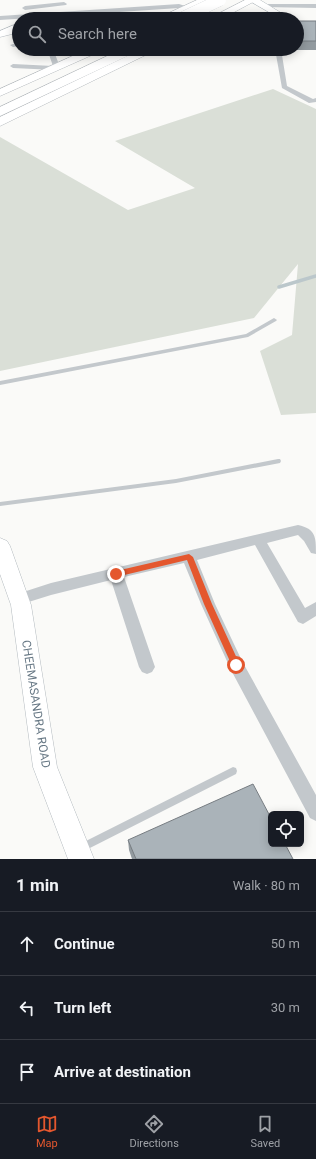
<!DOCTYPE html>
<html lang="en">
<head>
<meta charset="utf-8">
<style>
  body { margin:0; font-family:Roboto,sans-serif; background:#20242c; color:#f1f3f6 }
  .controls { position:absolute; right:12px; bottom:12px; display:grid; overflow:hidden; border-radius:6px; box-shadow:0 2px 10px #0003 }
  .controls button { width:36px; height:36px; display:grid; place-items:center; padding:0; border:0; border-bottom:1px solid #363941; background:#171b24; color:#f1f3f6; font:20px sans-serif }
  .stop { position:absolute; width:12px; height:12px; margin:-9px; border:3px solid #e4572e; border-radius:50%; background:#fff }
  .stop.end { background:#e4572e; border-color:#fff; box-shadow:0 1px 4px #0008 }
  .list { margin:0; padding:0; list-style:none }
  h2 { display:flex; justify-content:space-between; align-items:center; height:52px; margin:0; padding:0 16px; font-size:17px }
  h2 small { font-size:13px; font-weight:400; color:#9ea1a6 }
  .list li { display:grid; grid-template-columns:26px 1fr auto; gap:12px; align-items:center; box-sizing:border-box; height:64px; padding:0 16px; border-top:1px solid #363941 }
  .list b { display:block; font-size:15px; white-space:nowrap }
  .list em { font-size:13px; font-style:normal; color:#9ea1a6 }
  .icon { flex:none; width:22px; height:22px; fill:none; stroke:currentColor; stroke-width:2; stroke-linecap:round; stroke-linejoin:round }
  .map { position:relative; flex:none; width:316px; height:859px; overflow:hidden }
  .search { position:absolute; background:#171b24; box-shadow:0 2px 10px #0003; left:12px; right:12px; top:12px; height:44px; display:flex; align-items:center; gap:10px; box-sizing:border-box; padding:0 14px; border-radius:22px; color:#9ea1a6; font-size:15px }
  .sheet { height:244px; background:#171b24 }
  nav { display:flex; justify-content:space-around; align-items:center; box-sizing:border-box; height:56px; border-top:1px solid #363941; background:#171b24; font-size:11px; color:#9ea1a6 }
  nav a { display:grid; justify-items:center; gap:2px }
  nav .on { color:#e4572e }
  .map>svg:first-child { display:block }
</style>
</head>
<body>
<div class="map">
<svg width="316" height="859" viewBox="0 0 316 859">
  <rect width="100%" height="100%" fill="#fafaf8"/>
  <path fill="#dadfd7" d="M273 89 316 109V413L281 415 260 351 292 335 298 264 254 318 0 371V137L128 210 195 188 115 141Z"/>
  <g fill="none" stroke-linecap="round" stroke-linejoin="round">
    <path stroke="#bbc7cb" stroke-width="3.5" d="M279 287 316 276"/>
    <defs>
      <path id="secondary" d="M248 0H260L291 19H281Z
        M19 23V30L12 34 0 37V31Z
        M0 538 7 541 10 546 31 605 57 767 94 859H68L33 767 11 605 0 574Z"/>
      <path id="primary" d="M197 0H209L171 19H158L160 17Z
        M245 0H257L221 19H208Z
        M88 49H102L101 51 0 96V89Z
        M142 49H155L154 51 0 126V117Z"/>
      <path id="highway" d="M122 49H138L136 52 0 116V107Z"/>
    </defs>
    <use href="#secondary" stroke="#b3babf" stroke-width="1"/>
    <use href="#primary" stroke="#b5babe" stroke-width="1"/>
    <use href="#highway" stroke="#b4b9bd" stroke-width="1"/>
    <path fill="#c3c8cc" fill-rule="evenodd" d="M149 49C158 49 167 53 176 53 183 53 189 49 196 49 182 57 163 56 149 49Z
      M274 318 277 320 276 321 248 337 0 385V381L246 334Z
      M278 459H280L281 461 280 463 176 483 0 506V502L176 479Z
      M233 767 236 768 237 771 236 774 84 851 81 853 78 851 76 848 78 845Z"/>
    <path fill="#c3c8cc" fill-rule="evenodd" d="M64 2 67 4 66 5 25 10 22 8 25 6Z
      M179 4 220 17 217 19 179 8 0 20V16Z
      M262 4H316V8L264 7 262 6Z
      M19 42V46L13 47 10 45Z
      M47 49H53L60 67 55 70 13 68 10 66 13 64 53 66Z
      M70 49H76L79 52 86 55 83 57 75 55Z
      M275 49H281L287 86 313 99 316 98V102L309 103 282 88Z
      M298 525C316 529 316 537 316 554L311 553 304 541 298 535 267 543 305 608 316 602V616L303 624 298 622 255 545 197 560 215 604 242 661 316 795V821L310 818 231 670 201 604 184 563 124 577 155 667 152 672 147 674 142 672 139 667 111 580 51 595 19 605 14 603 12 599 14 595 51 583Z"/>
    <use href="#secondary" fill="#fff" fill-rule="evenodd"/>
    <use href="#primary" fill="#fff" fill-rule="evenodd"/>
    <use href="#highway" fill="#fff" fill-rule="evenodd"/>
    <defs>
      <path id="highway-bridge" d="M180 19 220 0"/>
    </defs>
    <use href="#highway-bridge" stroke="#b4b9bd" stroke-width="12" stroke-linecap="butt"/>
    <use href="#highway-bridge" stroke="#fff" stroke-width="12"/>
  </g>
  <path fill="#929a9f" d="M297 21H316V50H293L292 49H297Z
    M128 840 293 859H132L129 850Z"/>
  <path fill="#aab3b9" stroke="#777d82" d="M297 21H316V41H297Z
    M253 784 271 818V844H285L293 859H136L128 840Z"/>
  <path fill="#e4572e" d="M189 554 193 557 212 604 240 665 239 668H233L204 604 187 560 116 577 112 574 116 571Z"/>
  <g text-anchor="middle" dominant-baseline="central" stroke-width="4" stroke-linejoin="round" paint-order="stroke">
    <g font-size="12" fill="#657683" stroke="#fff">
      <text transform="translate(36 704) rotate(81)">CHEEMASANDRA ROAD</text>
    </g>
  </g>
</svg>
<div class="controls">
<button><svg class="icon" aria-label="locate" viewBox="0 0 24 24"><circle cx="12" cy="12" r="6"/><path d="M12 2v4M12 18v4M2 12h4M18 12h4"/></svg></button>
</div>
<div class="stop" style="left:236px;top:665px"></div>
<div class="stop end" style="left:116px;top:574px"></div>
<div class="search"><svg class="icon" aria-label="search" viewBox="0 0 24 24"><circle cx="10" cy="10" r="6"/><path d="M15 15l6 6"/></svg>Search here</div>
</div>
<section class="sheet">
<h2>1 min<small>Walk · 80 m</small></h2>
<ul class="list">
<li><svg class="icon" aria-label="ahead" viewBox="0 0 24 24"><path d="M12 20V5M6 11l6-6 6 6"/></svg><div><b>Continue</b></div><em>50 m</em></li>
<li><svg class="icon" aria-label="left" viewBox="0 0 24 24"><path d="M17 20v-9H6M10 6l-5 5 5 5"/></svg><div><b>Turn left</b></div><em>30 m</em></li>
<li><svg class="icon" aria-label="arrive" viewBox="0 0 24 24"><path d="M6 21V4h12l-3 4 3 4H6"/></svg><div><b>Arrive at destination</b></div></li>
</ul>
</section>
<nav>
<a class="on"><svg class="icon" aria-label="map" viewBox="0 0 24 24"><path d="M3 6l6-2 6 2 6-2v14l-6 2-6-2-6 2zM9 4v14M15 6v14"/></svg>Map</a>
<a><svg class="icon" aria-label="directions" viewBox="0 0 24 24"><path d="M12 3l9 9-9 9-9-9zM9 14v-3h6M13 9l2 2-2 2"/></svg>Directions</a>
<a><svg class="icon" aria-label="saved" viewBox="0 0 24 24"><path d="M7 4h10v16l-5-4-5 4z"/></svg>Saved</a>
</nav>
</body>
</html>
